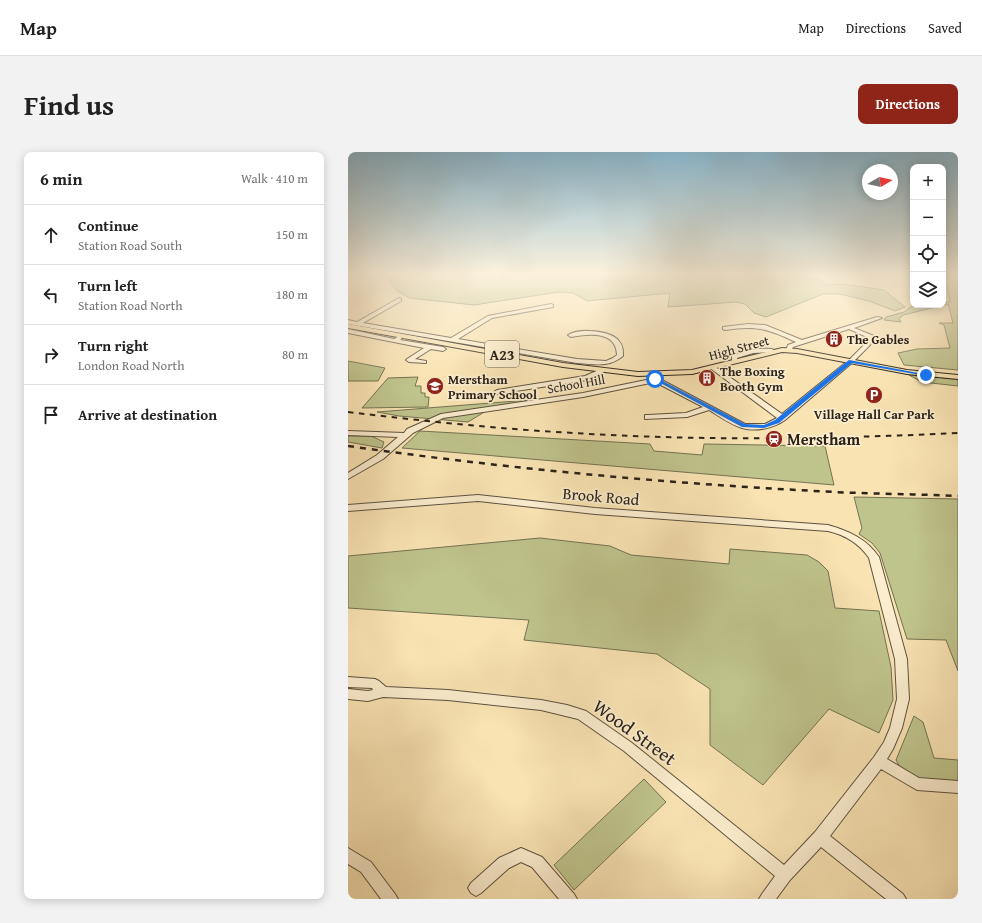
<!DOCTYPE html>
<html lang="en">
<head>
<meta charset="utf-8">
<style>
  body { margin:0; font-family:"Gentium Book Plus",serif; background:#f2f2f2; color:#222 }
  .controls { position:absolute; right:12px; top:12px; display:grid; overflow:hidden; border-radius:8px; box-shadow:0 2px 10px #0003 }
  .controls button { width:36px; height:36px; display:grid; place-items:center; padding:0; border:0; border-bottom:1px solid #e0e0e0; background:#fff; color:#222; font:20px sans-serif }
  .compass { position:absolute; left:514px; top:12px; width:36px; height:36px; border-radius:50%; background:#fff; box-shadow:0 2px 10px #0003; rotate:81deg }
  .stop { position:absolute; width:12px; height:12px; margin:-9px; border:3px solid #1a73e8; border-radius:50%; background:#fff }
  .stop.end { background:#1a73e8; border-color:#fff; box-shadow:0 1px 4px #0008 }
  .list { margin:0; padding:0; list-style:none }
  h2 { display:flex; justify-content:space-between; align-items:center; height:52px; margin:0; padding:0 16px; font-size:17px }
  h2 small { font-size:13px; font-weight:400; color:#767676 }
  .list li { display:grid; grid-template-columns:26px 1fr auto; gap:12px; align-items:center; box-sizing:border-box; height:60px; padding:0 16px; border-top:1px solid #e0e0e0 }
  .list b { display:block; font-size:15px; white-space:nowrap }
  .list p { margin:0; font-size:13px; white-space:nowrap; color:#767676 }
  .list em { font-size:13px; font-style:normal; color:#767676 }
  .icon { flex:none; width:22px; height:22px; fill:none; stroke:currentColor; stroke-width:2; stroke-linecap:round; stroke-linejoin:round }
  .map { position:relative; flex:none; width:610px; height:747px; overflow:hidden; border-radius:8px }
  header { display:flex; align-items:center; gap:24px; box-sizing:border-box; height:56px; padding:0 20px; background:#fff; border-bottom:1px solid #e0e0e0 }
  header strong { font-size:19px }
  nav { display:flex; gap:22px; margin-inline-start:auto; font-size:14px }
  .intro { display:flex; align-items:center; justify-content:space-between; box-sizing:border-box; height:96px; padding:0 24px }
  h1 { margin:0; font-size:28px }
  .button { padding:10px 18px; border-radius:8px; background:#8f2418; color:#fff; font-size:14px; font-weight:700 }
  main { display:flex; gap:24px; padding:0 24px }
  aside { flex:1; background:#fff; border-radius:8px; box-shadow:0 2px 10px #0003 }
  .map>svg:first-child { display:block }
</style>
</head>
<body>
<header>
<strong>Map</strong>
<nav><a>Map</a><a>Directions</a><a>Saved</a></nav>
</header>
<div class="intro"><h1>Find us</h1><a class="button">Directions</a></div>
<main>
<aside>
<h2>6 min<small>Walk · 410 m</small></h2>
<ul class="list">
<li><svg class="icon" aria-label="ahead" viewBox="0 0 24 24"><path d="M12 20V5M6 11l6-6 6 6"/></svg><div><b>Continue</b><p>Station Road South</p></div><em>150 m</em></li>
<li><svg class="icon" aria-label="left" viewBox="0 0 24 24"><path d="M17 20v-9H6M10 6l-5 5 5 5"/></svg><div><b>Turn left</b><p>Station Road North</p></div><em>180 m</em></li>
<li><svg class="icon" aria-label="right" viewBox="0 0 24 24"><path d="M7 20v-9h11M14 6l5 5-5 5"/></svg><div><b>Turn right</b><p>London Road North</p></div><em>80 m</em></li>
<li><svg class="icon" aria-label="arrive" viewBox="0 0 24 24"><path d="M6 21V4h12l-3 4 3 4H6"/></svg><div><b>Arrive at destination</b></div></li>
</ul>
</aside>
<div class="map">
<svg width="610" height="747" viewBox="0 0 610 747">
  <rect width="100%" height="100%" fill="#f9e3b3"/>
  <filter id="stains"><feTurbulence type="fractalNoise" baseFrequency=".005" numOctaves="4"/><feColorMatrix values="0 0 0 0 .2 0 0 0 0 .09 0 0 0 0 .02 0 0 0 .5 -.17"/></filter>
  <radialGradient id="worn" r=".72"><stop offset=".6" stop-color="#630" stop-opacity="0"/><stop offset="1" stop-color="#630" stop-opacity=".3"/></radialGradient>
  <path fill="#bfc38c" stroke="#747252" d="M37 122H461L464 127 472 128 479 133 494 132 536 138 557 155 547 159 521 149 492 142H475L418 165 406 161 397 152 388 150 320 155 322 141 239 149 225 141 211 140 126 153 62 146 49 139Z
    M595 122H610V218L556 213 550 201 569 197 602 196 596 173 591 171H605L600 152 555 163 551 167 553 170 536 168 538 165 556 160 564 154 569 155 595 153V151L602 149 599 134 595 131Z
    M0 209 37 216 30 229H0Z
    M561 223 610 227V234L574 230Z
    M70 225 67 234H73V241H77V245H81L80 255 14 256 40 226Z
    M181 248 138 259 120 270 51 264 29 260Z
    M72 279 302 292 306 299 354 303 356 292 477 294 486 333 54 296Z
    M0 284H23L36 290 34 296 0 290Z
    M506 345 610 347V519L598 488 559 487 532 401 524 391 511 382 514 376Z
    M192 386 262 394 283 403 381 412 382 397 459 403 471 410 480 419 487 456 531 459 543 515 545 548 531 581 481 557 415 633 362 593V537L309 502 176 488 181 468 0 456V404Z
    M566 564 575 570 586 606 610 608V629C589 628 559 631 548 608Z
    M296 627 318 650 226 738 206 713Z"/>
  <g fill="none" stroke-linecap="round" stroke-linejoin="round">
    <defs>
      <path id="minor" d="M51 146 53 147V149L15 171 103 186 140 164 203 152 205 153V155L144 166 110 187 229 207 258 209 265 206 269 203C268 178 240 182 223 185L220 183C231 176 263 178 271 189 275 194 275 198 275 204 260 216 248 212 229 211L0 172V168L9 170Z
        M529 165 534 166 506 176 526 184 527 185 522 193 505 210 437 268C426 276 408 280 394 276 383 273 371 264 361 258L339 265 297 267V263H300L338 261 355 255 307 230 235 245 95 266 65 281 35 307 0 327V321L29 303 50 285 0 283V279L56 281 59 277 93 262 235 241 303 227 307 221 309 220 312 222 310 226 397 272H417L429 266 362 216V214H366L434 262 501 208 518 191 521 186 501 177 445 195 443 199 441 200 438 198 440 193 448 190C420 177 409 173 377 178L375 177V175L400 172 417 173 454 188Z
        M0 177 46 187 51 184 54 186 52 188 95 195 98 197 95 199 83 197 67 207 78 209V211L61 210 58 208 59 207 76 196 0 181Z
        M424 197 427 199 426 200 405 201 389 206V210L384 209V204C397 198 410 196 424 197Z
        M253 217 256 219 255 220 239 228 149 242 146 240 149 238 237 224Z
        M130 343 247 356 480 373C501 379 519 387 531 405L559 507 561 547 554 576 545 597 539 607 571 626 610 629V641L569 638 533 617 482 684 555 742 558 747H538L473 695 442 728 428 747H411L414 742 427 724 276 599 230 567 193 558 100 548 35 545 20 549 0 547V537L20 539 25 538 24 536 0 535V525L27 527 31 529 38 535 100 538 193 548 219 553 238 559 284 591 436 713 467 680 526 605 536 590 542 576 549 547 547 507 521 406C511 391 497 383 480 379L247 362 130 349 0 359V353Z
        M0 696 23 710 47 742 50 747H33L13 720 0 712Z
        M173 696 194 705 226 742 229 747H211L184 715 173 710 161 716 133 741 128 744 123 741 120 736 123 731 151 706Z"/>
      <path id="major" d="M0 172 215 211 290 220 344 218 434 196 449 197 559 218 610 223V227L559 222 449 201 434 200 344 222 290 224 215 215 0 176Z"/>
    </defs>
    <use href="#minor" stroke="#5e5240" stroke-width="2"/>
    <use href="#major" stroke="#2a2219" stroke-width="2"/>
    <use href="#minor" fill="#fbedce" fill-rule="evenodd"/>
    <use href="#major" fill="#f9e3b3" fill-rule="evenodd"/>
    <path stroke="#2a2219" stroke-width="2" stroke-dasharray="5.5 5.5" stroke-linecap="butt" d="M0 260C75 269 151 277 226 281 354 289 482 287 610 281"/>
    <path stroke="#2a2219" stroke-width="2.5" stroke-dasharray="6 6" stroke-linecap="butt" d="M0 294C162 317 324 332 487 340 528 342 569 342 610 344"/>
  </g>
  <linearGradient id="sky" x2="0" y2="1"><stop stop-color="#8ab8d0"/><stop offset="0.54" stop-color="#fcf2dd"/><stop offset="1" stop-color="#fcf2dd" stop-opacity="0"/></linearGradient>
  <rect width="610" height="226" fill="url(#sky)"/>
  <path fill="#1a73e8" d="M501 208 581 223 578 224 504 211 431 271 416 276 394 275 305 227 309 226 397 272 416 273 427 268Z"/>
  <defs>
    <symbol id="building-disc" viewBox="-11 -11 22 22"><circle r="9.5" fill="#8f2418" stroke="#fbedce"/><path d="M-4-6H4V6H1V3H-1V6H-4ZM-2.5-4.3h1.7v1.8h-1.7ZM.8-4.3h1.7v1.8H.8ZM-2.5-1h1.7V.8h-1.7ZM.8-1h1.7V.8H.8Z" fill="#fff"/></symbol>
    <symbol id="school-disc" viewBox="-11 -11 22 22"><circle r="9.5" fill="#8f2418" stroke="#fbedce"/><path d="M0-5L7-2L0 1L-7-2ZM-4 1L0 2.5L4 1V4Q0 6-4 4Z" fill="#fff"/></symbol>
    <symbol id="parking-disc" viewBox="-11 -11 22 22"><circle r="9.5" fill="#8f2418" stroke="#fbedce"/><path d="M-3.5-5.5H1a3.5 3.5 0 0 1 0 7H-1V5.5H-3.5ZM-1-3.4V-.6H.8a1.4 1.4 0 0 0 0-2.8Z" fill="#fff"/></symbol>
    <symbol id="station-disc" viewBox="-11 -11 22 22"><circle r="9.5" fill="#8f2418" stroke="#fbedce"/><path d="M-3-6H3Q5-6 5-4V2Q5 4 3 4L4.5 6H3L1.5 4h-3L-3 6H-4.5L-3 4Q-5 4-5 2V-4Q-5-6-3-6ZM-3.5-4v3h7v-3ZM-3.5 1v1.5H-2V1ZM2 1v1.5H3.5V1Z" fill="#fff"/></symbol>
  </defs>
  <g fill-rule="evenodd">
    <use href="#building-disc" x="476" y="177" width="20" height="20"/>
    <use href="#building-disc" x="349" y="216" width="20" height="20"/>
    <use href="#school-disc" x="77" y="224" width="20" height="20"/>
    <use href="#parking-disc" x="516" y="233" width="20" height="20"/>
    <use href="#station-disc" x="416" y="277" width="20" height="20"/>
  </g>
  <g text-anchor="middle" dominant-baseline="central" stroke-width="3.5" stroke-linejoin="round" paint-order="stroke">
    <g font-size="13" font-weight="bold" fill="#2a2219" stroke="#fbedce" text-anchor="start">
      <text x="499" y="187">The Gables</text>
      <text x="372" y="219">The Boxing<tspan x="372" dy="15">Booth Gym</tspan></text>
      <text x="100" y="227">Merstham<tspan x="100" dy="15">Primary School</tspan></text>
      <text x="526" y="262" text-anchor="middle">Village Hall Car Park</text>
    </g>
    <g font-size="13" fill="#2a2219" stroke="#fbedce">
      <text transform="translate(391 196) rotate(-15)">High Street</text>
      <text transform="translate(228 232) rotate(-10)">School Hill</text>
    </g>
    <rect fill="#fbedce" stroke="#695f4f" stroke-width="1" x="137" y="189" width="34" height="26" rx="3"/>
    <g font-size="15" font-weight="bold" fill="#2a2219">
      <text x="154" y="202">A23</text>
    </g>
    <g font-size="16" font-weight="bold" fill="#2a2219" stroke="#fbedce" text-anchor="start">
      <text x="439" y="287">Merstham</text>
    </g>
    <g font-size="16" fill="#2a2219" stroke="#fbedce">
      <text transform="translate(253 344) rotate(5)">Brook Road</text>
    </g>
    <g font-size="19" fill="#2a2219" stroke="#fbedce">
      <text transform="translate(287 580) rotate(36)">Wood Street</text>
    </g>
  </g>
  <rect width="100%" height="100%" filter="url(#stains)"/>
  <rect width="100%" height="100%" fill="url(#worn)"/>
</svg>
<div class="controls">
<button>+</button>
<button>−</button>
<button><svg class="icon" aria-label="locate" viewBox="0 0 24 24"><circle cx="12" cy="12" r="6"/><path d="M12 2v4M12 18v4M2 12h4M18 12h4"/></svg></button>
<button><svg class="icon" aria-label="layers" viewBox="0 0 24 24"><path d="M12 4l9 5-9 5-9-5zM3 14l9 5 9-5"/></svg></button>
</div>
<svg class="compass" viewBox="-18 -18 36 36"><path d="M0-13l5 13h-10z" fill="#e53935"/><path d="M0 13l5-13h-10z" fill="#767676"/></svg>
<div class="stop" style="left:307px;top:227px"></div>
<div class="stop end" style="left:578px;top:223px"></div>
</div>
</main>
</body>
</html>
